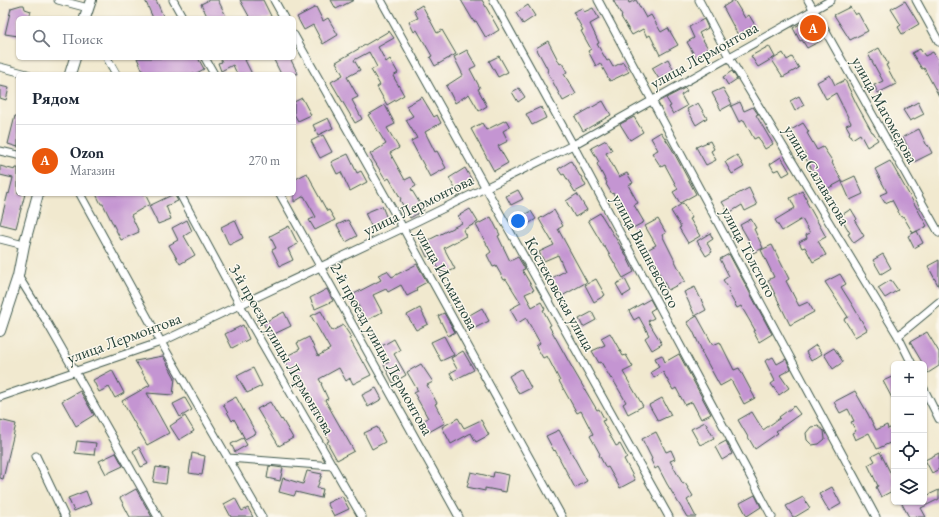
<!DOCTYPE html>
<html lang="ru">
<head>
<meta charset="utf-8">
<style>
  body { margin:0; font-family:"EB Garamond",serif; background:#f2f2f3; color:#1f2937 }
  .controls { position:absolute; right:12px; bottom:12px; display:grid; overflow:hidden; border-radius:6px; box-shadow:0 1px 3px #0004 }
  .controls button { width:36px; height:36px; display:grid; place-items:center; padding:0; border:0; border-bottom:1px solid #e0e1e3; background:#fff; color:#1f2937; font:20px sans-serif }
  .you { position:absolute; left:518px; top:221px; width:14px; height:14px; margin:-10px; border:3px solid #fff; border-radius:50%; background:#1a73e8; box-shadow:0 0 0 6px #1a73e833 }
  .badge { display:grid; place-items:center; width:26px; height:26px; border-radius:50%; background:#ea580c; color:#fff; font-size:13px; font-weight:700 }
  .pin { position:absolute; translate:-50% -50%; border:2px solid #fff; box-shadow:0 1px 4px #0006 }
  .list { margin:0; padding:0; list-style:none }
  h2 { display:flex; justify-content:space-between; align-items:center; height:52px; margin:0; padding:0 16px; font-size:17px }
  h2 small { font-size:13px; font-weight:400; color:#747a83 }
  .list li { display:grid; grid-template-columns:26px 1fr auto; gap:12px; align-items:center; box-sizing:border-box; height:72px; padding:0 16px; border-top:1px solid #e0e1e3 }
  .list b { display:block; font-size:15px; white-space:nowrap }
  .list p { margin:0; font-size:13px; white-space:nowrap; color:#747a83 }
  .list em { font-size:13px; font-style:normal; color:#747a83 }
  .icon { flex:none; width:22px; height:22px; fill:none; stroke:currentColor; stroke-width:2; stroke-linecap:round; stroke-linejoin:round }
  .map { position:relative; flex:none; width:939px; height:517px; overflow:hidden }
  .search { position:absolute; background:#fff; box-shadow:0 1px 3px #0004; left:16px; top:16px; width:280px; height:44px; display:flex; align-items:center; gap:10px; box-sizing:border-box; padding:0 14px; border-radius:6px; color:#747a83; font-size:15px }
  .panel { position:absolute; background:#fff; box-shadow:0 1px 3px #0004; left:16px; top:72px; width:280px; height:124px; border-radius:6px }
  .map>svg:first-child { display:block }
</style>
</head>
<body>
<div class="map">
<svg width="939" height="517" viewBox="0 0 939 517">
  <rect width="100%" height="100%" fill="#fbf7ec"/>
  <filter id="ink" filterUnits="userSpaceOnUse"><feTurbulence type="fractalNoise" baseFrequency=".025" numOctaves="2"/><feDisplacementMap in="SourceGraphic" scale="8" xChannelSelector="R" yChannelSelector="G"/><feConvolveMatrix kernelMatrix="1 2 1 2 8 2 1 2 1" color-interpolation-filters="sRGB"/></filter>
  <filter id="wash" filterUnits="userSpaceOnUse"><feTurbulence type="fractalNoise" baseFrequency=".012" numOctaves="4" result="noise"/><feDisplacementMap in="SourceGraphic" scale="16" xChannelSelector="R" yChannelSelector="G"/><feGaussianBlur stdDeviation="0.9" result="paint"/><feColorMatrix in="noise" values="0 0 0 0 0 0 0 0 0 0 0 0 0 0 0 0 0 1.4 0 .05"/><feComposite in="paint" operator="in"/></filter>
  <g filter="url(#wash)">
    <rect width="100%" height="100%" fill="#f1e9cf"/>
    <g id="blocks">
      <path fill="#c495d2" d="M145 0H156L164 18H153Z
        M209 0H218L227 18H208L201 4Z
        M240 0H263L272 18H250Z
        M331 0H354L336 9Z
        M461 0H482L499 30 486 38 476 21 474 22Z
        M613 0H628L629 3 636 0 646 18 651 15 661 32 668 28 678 45 660 55 650 35 647 37 643 29 632 35 621 17 622 16Z
        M734 0 745 18 749 15 755 25 738 35 723 7Z
        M905 1 919 24 902 34 898 27 901 25 891 9Z
        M21 5H24L25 9 31 11 29 18H18V36L5 34 11 8Z
        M422 5 437 33 442 30 456 54 435 66 430 57 432 56 417 30 414 32 409 22 418 18 414 10Z
        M528 5 535 16 523 24 516 13Z
        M316 7 323 21 328 18 338 35 323 44 313 25 304 30 297 17Z
        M850 7 855 15 858 13 868 31 850 40 834 15Z
        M582 8 584 12 593 8 599 19 590 24 599 43 597 44 607 61 609 60 613 67 623 62 629 72 610 81 600 63 596 66 588 51 591 49 581 31 583 30 573 12Z
        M810 18 822 40 807 48 802 40 800 41 793 28Z
        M704 19 708 28 699 33 709 50 696 58 687 42 694 38 689 27Z
        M389 31 394 38 378 47 386 62 390 59 398 73 393 76 404 95 387 105 377 87 380 85 371 70 377 67 369 52 354 60 360 70 347 77 358 97 352 100 362 119 355 123 331 82 343 75 336 62Z
        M548 41 560 64 562 63 567 72 564 74 576 94 563 101 547 71 548 70 536 48Z
        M769 46 775 57 758 67 751 56Z
        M879 48 888 64 886 65 896 84 878 93 874 85 883 81 868 54Z
        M920 49 925 56 933 52 939 62V96L924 68 922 69 912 53Z
        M467 50 476 66 470 69 480 88 478 89 487 106 479 111 469 94 455 103 449 91 446 86 463 75 454 57Z
        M783 53 787 60 792 57 799 68 783 77 772 60Z
        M499 56 508 72 498 77 489 61Z
        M137 58H198L204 69 195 74H144Z
        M220 58H251L245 60 252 74H237L233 65 221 71 218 63 222 62Z
        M273 58H290L298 74H281Z
        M668 59 674 71 659 79 652 68Z
        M732 71 737 79 728 85 723 77Z
        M830 75 835 85 845 80 857 105 872 132H873L878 140 867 147 860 134 852 139 849 133 850 132 846 125 851 123 836 93 826 99 817 82Z
        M0 86 9 88 6 100 0 98Z
        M519 88 525 97 518 102 512 92Z
        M685 88 687 91 681 95 687 106 673 114 669 107 671 106 666 98Z
        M723 88 732 104 721 110 712 93Z
        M799 96 804 105 795 111 790 101Z
        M422 97 434 117 437 115 441 123 425 132 435 152 437 151 446 168 430 177 411 141 417 138 406 120 413 116 406 106Z
        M302 98 311 115 298 121 294 114V102Z
        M603 101 611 115 583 131 575 117Z
        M740 102 744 111 753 107 758 114 756 115 773 144 765 149 758 137 754 139 744 120 739 122 731 106Z
        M918 102 924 114 910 121 903 110Z
        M698 103 707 118 696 125 687 109Z
        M385 105 395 124 387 128 399 148 390 153 405 180 411 177 416 186 411 189 424 210 410 218 400 200 401 199 389 178 386 180 370 154 386 144 368 115Z
        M541 107 546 118 532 125 526 114Z
        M15 116H18V147L8 144Z
        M634 117 643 132 630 140 620 124Z
        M328 118 333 128 318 135 313 125Z
        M506 120 510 127 503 131 508 141 498 146 508 163 494 171 471 129 482 123 486 130Z
        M803 123 809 132 807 133 817 150 823 147 833 162 832 163 842 181 825 190 816 172 814 173 805 157 806 156 791 130Z
        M919 129 927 146 928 145 932 153 914 162 903 137Z
        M661 132 672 149 696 194 680 203 673 192 678 189 665 165 661 167 652 153 658 150 651 138Z
        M323 135 332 152 320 158 311 141Z
        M606 140 612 150 606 153 619 177 627 173 633 183 628 185 638 203 634 205 644 222 633 228 613 193 612 194 606 184 607 183 597 164 599 162 591 148Z
        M710 141 714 149 711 151 716 160 706 165 696 147Z
        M348 154 357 173 361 171 367 182 350 191 341 172 337 174 331 162Z
        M737 155 744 167 732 174 725 162Z
        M781 157 790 172 783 176 779 169 774 171 770 164Z
        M571 161 580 176H581L586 186 575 192 564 174 562 175 558 169Z
        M890 161 927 226 913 233 903 216 901 217 892 200 885 203 880 195 887 192 875 169Z
        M0 166 15 170 16 168H18V194H25L16 228 0 224 8 193 9 194 13 178 0 175Z
        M465 168 473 182 457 192 449 178Z
        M307 173 313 184H312L327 211 329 210 335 220 315 230 309 220 316 217 304 196 294 202V180Z
        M855 176 863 194 850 200 842 182Z
        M749 188 757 205 745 211 742 205 729 213 722 202Z
        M518 190 523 199 511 205 506 196Z
        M802 191 807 200 806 201 826 237 818 241 826 255 813 262 805 247 802 248 799 242 807 238 806 235 810 233 802 219 782 231 775 220 795 208 790 198Z
        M96 194H145L150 204 131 215 139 232 121 240 103 204H101Z
        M174 194 178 201 166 206 171 219 158 224 149 206Z
        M577 194 587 210 575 217 566 201Z
        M683 203 692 218 690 219 700 236 688 243 679 228 681 227 671 211Z
        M382 206 388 221 372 228 365 213Z
        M470 209 478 222 463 230 466 236 444 248 455 269 441 275 432 254 427 257 421 244 462 223 458 216Z
        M851 209 857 219 855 221 864 236 854 243 848 234 850 233 840 216Z
        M554 210 563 226 558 229 587 282 562 296 552 278 565 271 558 255 544 261 539 252 554 245 539 219Z
        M531 211 536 219 525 226 520 217Z
        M600 213 626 255 634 272 623 278 605 247H604L588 220Z
        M491 217 500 235 498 236 510 261 518 257 525 269 522 270 534 290 525 294 532 307 541 302 545 309 543 310 551 325 549 326 574 371 597 410 599 409 605 420 602 421 616 446 620 444 627 457 624 459 635 480 620 488 608 467 606 468 599 455 600 454 590 436 593 434 581 411 577 413 559 381H560L547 356 543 358 536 346 540 343 526 318 518 323 510 309 521 303 506 279 504 280 496 266 493 267 487 255 491 252 476 225Z
        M658 219 666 233 662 235 685 281 668 290 647 250 656 245 645 226Z
        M751 219 756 228 754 229 763 248 753 253 749 245 751 244 740 225Z
        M187 220 192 231 184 236 195 255 180 264 169 245 178 240 172 228Z
        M235 220 243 238 229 245 221 227Z
        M348 220 357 236 346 242 337 225Z
        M289 226 298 244 288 249 293 260 280 266 272 250 276 248 270 236Z
        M917 231 923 243 914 248 908 236Z
        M710 233 713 239 707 243 712 252 706 256 697 241Z
        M772 245 789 279 786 281 799 306 808 302 814 312 790 325 768 280 774 277 761 250Z
        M729 254 772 334 759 342 753 331 755 330 741 306 737 308 728 292 730 290 723 280 729 276 720 259Z
        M883 254 891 268 881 274 873 260Z
        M939 260V287L928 266Z
        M417 264 427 282 416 288 417 291 407 296 401 285 388 292 386 289 373 295 382 312 366 321 357 303 352 306 348 297 381 280 378 275 387 271 392 277Z
        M840 274 846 284 841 287 853 306 867 330 855 337 844 319 848 317 825 282Z
        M596 279 605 295 594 302 585 285Z
        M625 279 631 291 623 296 616 284Z
        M891 280 898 290 885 298 878 288Z
        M695 287 706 310 695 316 684 292Z
        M327 289 333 301 315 309 310 298Z
        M650 299 655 308 650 311 654 318 648 321 662 344 652 350 645 338 649 335 639 317 634 320 629 311Z
        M420 308 428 324 416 330 407 315Z
        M482 308 489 321 473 329 466 317Z
        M321 311 332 331 343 325 351 337 349 338 363 363 364 362 371 375 353 384 350 378 346 381 339 368 319 379 322 384H321L328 399 325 400 354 451 337 460 327 442 329 441 317 419 318 418 301 384 298 386 283 358 300 349 297 343 309 337 318 356 330 349 311 316Z
        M284 312 291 326 270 336 263 323Z
        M592 312 596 320 583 327 579 319Z
        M444 313 455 332 448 336 438 316Z
        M697 316 713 345 720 342 734 370 739 368 755 398 744 404 731 380 720 386 701 351H702L693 331 687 322Z
        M243 325 249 339 232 348 225 334Z
        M927 332 939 352V366L928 373 924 364H923L910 342Z
        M610 333 623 356 626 355 633 367 623 372 643 406 628 414 623 404 626 402 612 378 611 379 601 362 599 363 592 351 605 345 601 338Z
        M444 336 454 355 441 361 431 342Z
        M394 339 400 350 394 354 406 375 393 383 384 365 389 362 380 347Z
        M816 345 822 354 811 361 806 352Z
        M834 348 843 362 833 369 824 354Z
        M463 351 474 370 454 380 450 373 457 369 451 358Z
        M679 354 711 414 701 419 692 402 685 405 676 388 673 390 663 372 654 378 651 372 659 367 655 358 662 355 665 362Z
        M163 356 175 378 173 395 147 393 169 433 147 445 122 401 150 385 135 361Z
        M773 357 777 364 786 359 791 369 780 375 789 388 779 395 771 384 775 381 765 361Z
        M421 364 433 382 427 385 437 403 435 404 445 423 429 432 423 421 428 418 414 393 418 391 407 372Z
        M253 368 262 386 247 393 237 376Z
        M521 369 531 388 519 394 509 376Z
        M112 370 124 393 115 398 109 387 99 392 93 380Z
        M894 376V402L883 381Z
        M376 388 382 399 368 407 362 395Z
        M80 391 94 415 76 426 62 401Z
        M855 391 868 414 876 430 887 425 888 429 894 426V441L877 449 869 433 855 440 852 433 856 431 851 422 854 421 848 409 840 413 834 402Z
        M236 397 256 433 245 439 234 419 232 421 223 404Z
        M185 398 192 410 180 417 173 404Z
        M662 398 671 415 658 421 649 405Z
        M270 402 281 420 282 419 293 438 279 446 257 409Z
        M794 406 800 414 776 431 778 433 755 449 738 420 752 412 763 430 780 418 779 417Z
        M185 416 194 431 179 440 170 426Z
        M458 418 464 428 481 420 489 435 476 442 471 433 451 444 442 427Z
        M0 420 16 424 3 479 0 478Z
        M705 422 714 438 700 445 691 429Z
        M818 426 824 431 825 439 819 444 812 445 807 440 806 433 811 427Z
        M377 427 385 442 372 449 364 433Z
        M559 430 587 481 575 488 555 450 554 451 546 436Z
        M656 432 666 452 671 450 675 459 670 461 683 484 685 483 693 496 687 500 696 517H687L667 484 658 467 655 469 651 460 652 459 642 439Z
        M243 438 247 445 235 452 231 444Z
        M77 441 96 443 94 455 75 453Z
        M726 441 732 454 722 460 715 447Z
        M139 447 148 464 141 467 133 451Z
        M880 452 894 480V490L881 497 876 487 878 486 868 465 875 461 872 456Z
        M116 453 123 466 106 474 99 461Z
        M192 453 205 456 202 475 189 473Z
        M939 453V469L932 473 925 460Z
        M269 466 283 468 280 481 267 478Z
        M156 467 168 469 166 484 153 482Z
        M307 471 322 474 317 488 323 489 321 498 296 492 294 496 279 492 283 478 303 484Z
        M471 472 493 477 494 472 509 475 506 492 485 488V491L467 487Z
        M832 487 841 504 829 511 819 494Z
        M136 489 152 517H130L120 498Z
        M939 490V499L921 508 926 517H909L901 502H924V497Z
        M86 491 91 504 74 511 68 498Z
        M755 495 761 507 747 516 740 503Z
        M342 496 349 509 334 516 327 503Z
        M803 497 810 508 795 517H793L786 506Z
        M235 498 242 511 248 508 253 517H231L224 504Z"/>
    </g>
  </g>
  <g filter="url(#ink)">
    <use href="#blocks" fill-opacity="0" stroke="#3e574b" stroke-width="1"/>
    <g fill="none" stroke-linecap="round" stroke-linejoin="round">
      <defs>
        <path id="street" d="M58 0 88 8
          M173 0 183 18
          M274 0 284 18
          M381 0 669 517
          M493 0 573 145 772 517
          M598 0 876 517
          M699 0 729 57 898 336 912 364
          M808 0 939 233
          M916 0 939 42
          M294 35 403 228 562 517
          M107 58 116 74
          M205 58 214 74
          M0 67 27 74
          M0 151 18 155
          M80 194 161 342 262 517
          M180 194 240 305 362 517
          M280 194 459 517
          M0 239 24 245
          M18 276 45 319 158 517
          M898 336 939 302
          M924 389 939 419
          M0 397 161 342 403 228 485 188 573 145 831 0
          M36 456 65 517
          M228 458 332 466"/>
        <path id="secondary" d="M85 18 91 0
          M70 74 75 58
          M0 331 18 276 24 245 38 194"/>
      </defs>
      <use href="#street" stroke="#3e574b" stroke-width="9"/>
      <use href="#secondary" stroke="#3e574b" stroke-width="12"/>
      <use href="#street" stroke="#fff" stroke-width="7"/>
      <use href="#secondary" stroke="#fff" stroke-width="10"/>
    </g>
  </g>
  <g text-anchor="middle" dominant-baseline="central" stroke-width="3" stroke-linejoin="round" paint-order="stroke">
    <g font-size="16" fill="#1f3d34" stroke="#fbf7ec">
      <text transform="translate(704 55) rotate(-29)">улица Лермонтова</text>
      <text transform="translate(885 110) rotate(61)">улица Магомедова</text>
      <text transform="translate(817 175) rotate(59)">улица Салаватова</text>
      <text transform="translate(418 205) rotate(-26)">улица Лермонтова</text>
      <text transform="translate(646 251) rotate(62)">улица Вишневского</text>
      <text transform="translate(749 252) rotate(62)">улица Толстого</text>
      <text transform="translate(447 279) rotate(61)">улица Исмаилова</text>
      <text transform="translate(560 294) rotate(61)">Костековская улица</text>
      <text transform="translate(124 338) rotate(-20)">улица Лермонтова</text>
      <text transform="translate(282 349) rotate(60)">3-й проезд улицы Лермонтова</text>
      <text transform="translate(382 349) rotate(61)">2-й проезд улицы Лермонтова</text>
    </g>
  </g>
</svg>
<div class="controls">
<button>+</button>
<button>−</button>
<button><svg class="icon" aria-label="locate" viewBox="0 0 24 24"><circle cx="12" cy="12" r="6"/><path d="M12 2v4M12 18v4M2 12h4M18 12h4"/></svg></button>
<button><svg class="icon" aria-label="layers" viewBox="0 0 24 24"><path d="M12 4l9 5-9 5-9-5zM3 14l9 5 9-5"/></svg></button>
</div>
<div class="you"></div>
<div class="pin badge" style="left:813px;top:28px">A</div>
<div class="search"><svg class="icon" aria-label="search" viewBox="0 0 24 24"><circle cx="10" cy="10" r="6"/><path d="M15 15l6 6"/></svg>Поиск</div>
<section class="panel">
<h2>Рядом<small></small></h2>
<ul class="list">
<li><span class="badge">A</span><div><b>Ozon</b><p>Магазин</p></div><em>270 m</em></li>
</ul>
</section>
</div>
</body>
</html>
